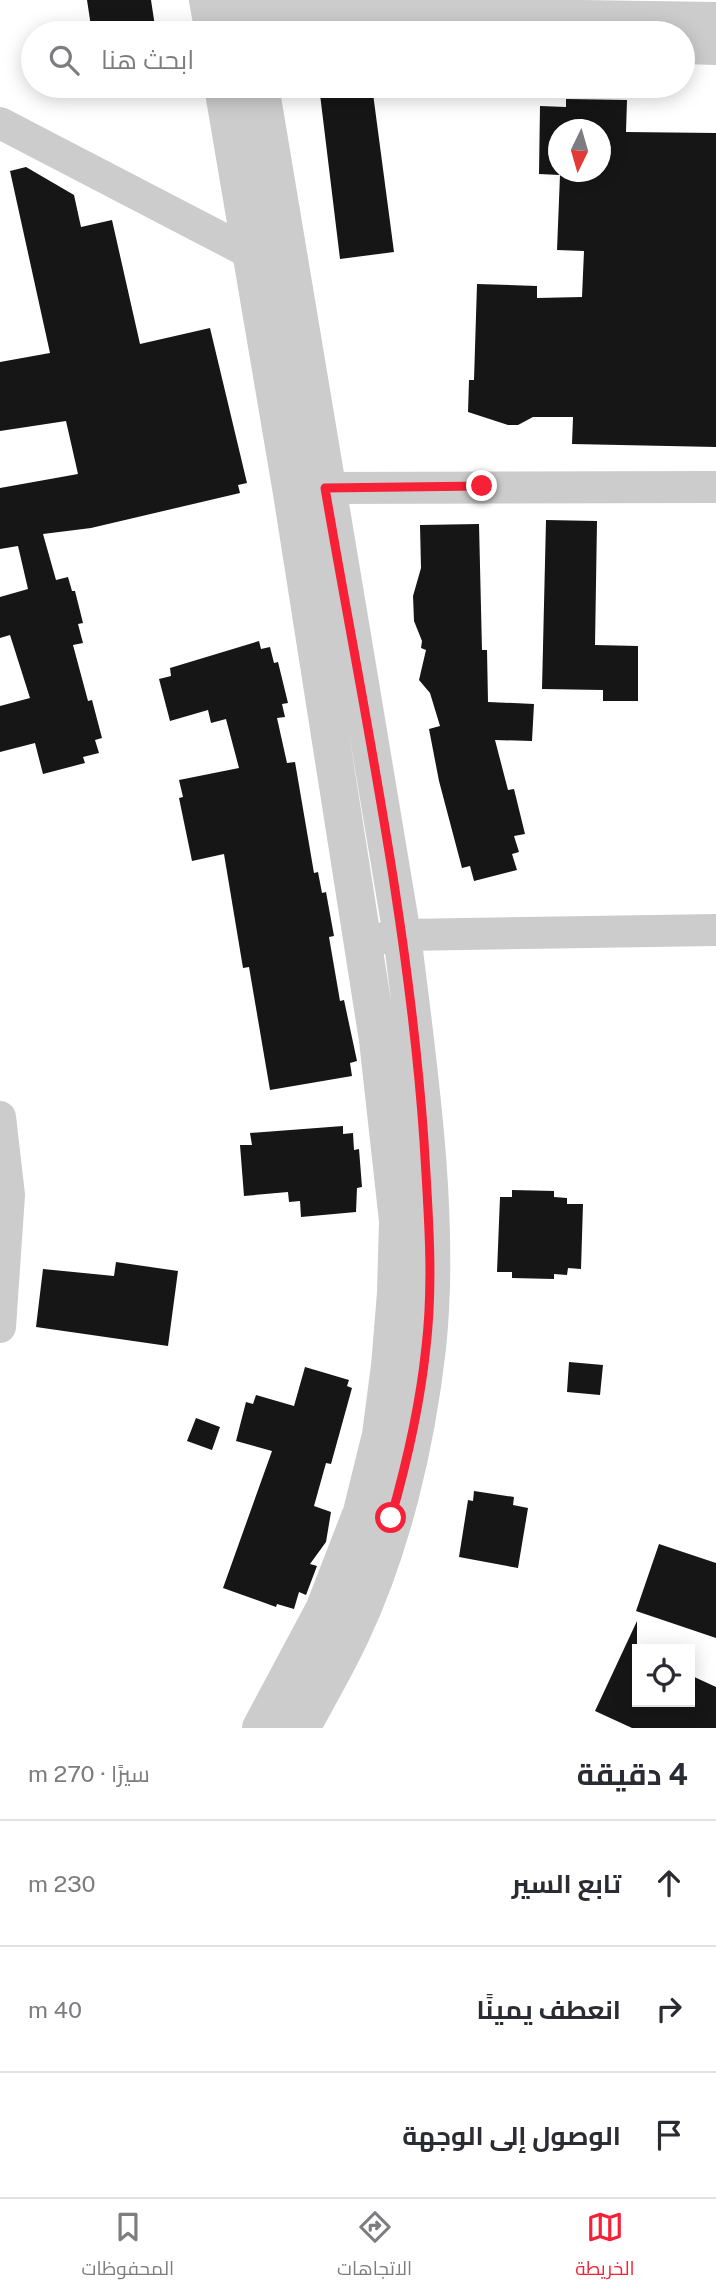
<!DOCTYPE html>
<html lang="ar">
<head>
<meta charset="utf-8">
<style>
  body { margin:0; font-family:"Public Sans",Cairo,sans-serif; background:#f2f2f3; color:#2b2b33; direction:rtl }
  .controls { position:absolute; right:21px; bottom:21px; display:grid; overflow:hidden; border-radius:0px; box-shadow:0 4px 18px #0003 }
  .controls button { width:63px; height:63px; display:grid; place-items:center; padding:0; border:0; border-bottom:2px solid #e1e1e2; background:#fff; color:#2b2b33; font:35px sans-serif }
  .compass { position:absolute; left:548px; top:119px; width:63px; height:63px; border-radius:50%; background:#fff; box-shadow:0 4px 18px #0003; rotate:185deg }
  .stop { position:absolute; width:21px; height:21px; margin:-16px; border:5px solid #f62137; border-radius:50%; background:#fff }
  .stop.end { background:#f62137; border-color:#fff; box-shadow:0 2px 7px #0008 }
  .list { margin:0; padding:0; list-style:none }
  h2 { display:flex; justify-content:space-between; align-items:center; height:91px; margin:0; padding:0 28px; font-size:30px }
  h2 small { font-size:23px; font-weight:400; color:#7c7c81 }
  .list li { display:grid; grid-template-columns:46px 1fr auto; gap:21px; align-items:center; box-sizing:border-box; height:126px; padding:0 28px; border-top:2px solid #e1e1e2 }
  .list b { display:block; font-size:26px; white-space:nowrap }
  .list em { font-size:23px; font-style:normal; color:#7c7c81 }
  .icon { flex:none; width:38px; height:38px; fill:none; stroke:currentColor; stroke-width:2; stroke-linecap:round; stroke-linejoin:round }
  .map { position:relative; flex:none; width:716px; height:1728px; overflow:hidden; direction:ltr }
  .search { position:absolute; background:#fff; box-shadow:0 4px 18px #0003; left:21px; right:21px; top:21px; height:77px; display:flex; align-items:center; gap:18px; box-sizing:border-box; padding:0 24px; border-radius:38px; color:#7c7c81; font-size:26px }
  .sheet { height:469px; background:#fff }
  nav { display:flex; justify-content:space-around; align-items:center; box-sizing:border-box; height:98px; border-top:2px solid #e1e1e2; background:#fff; font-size:19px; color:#7c7c81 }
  nav a { display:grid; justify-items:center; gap:4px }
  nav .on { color:#f62137 }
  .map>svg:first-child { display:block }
</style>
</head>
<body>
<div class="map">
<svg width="716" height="1728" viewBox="0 0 716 1728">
  <rect width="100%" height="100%" fill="#fff"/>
  <path fill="#161616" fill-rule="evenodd" d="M87 0H151L156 33H92Z
    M319 86H372L394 252 340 259Z
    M566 99 627 100 626 132 716 133V447L572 444 573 417H533L518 425H508L468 412 469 380H474L477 284 537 286V298L582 297 584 251 557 250 560 175 539 174 540 106 566 107ZM558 130H600V172H558Z
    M26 167 74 195 81 227 112 220 140 344 210 328 247 483 238 485 240 493 91 528 43 534 56 580 68 577 72 591H75L83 623 78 624 83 643 73 645 88 701 92 700 102 738 95 740 99 753 83 757 85 763 43 774 35 743 0 752V706L30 698 10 635 0 638V597L28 589 18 546 0 549V488L78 474 66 421 0 431V362L50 353 10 171Z
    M546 520 597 521 595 645 638 646V701H603V690L542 689Z
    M479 524 482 650H487L488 702 534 704 532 741 495 740 508 790 514 789 525 834 514 836 519 852 512 854 517 870 474 881 470 866 462 868 439 781 429 729 440 726 430 693 419 680 426 650 421 648 422 641 414 621 413 596 421 568 420 525Z
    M259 641 261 649 270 647 274 663 278 662 288 703 282 704 285 717 277 718 287 763 295 762 314 873 318 872 322 893 326 892 334 936 329 937 340 1001 344 1000 357 1061 350 1063 352 1076 270 1090 249 967 243 968 224 854 192 861 179 798 183 797 179 780 239 768 226 719 211 723 208 710 170 721 159 679 171 676 170 668Z
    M343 1126V1134L353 1133 354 1150 359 1149 362 1187 357 1188 356 1212 301 1217 300 1201 289 1202 288 1192 244 1196 240 1145H252L250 1133Z
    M512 1190 554 1191V1197L567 1198V1204H583L581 1269 568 1268 567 1275 554 1274V1279L512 1278V1272H497L500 1197H512Z
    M116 1262 178 1271 168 1346 36 1327 43 1269 114 1276Z
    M569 1362 603 1365 600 1395 567 1392Z
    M305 1367 349 1380 347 1386 352 1388 331 1464 326 1463 314 1506 331 1512 326 1542 310 1564 317 1566 306 1595 299 1592 294 1609 277 1604 276 1607 223 1588 272 1451 236 1441 246 1402 253 1404 256 1395 294 1406Z
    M196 1418 220 1427 212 1450 187 1441Z
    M474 1491 514 1497 513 1505 528 1508 518 1568 459 1557 468 1500 473 1501Z
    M659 1544 716 1563V1638L636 1611Z
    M637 1621V1702H690V1675L716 1687V1728H632L595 1711Z"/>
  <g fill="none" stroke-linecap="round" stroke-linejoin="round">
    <path stroke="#ccc" stroke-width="32" d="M246 11 716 18
      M683 48 716 49
      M0 123 252 254
      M305 491 325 488 716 487
      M378 939 402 935 716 930
      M0 1117 9 1195 0 1327"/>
    <path stroke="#ccc" stroke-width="38" d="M208 0 214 33
      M244 0 251 33
      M223 86 292 493 378 1040 398 1221 396 1293 390 1366 381 1435 362 1512 324 1610 261 1728
      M260 86 402 935C418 1065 441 1217 427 1348 416 1444 392 1547 351 1634 336 1666 318 1697 301 1728"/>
  </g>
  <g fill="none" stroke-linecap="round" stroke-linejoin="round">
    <path stroke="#f62137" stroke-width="9" d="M391 1518C407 1462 420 1406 426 1347 434 1279 428 1210 424 1141 409 922 362 704 325 488L482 486"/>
  </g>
</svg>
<div class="controls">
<button><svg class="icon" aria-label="locate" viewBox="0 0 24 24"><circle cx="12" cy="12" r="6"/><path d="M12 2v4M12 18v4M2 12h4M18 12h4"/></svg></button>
</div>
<svg class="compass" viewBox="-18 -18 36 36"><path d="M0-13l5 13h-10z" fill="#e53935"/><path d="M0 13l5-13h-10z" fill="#7c7c81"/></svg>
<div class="stop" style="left:391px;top:1518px"></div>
<div class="stop end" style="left:482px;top:486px"></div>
<div class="search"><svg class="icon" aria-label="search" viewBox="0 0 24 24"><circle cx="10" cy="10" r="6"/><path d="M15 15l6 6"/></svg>ابحث هنا</div>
</div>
<section class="sheet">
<h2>4 دقيقة<small>سيرًا · 270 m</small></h2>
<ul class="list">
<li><svg class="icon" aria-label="ahead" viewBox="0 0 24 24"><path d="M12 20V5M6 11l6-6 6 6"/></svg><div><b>تابع السير</b></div><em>230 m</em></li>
<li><svg class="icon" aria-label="right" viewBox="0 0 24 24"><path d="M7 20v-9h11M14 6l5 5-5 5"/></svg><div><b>انعطف يمينًا</b></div><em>40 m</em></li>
<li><svg class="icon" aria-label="arrive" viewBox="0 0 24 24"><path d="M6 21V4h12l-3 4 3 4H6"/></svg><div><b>الوصول إلى الوجهة</b></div></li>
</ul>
</section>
<nav>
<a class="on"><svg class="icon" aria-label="map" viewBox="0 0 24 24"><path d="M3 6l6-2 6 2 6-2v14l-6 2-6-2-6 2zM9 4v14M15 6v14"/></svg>الخريطة</a>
<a><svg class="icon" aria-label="directions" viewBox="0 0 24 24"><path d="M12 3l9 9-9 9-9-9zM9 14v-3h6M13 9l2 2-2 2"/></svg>الاتجاهات</a>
<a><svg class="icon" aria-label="saved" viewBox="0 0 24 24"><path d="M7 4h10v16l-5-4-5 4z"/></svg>المحفوظات</a>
</nav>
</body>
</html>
